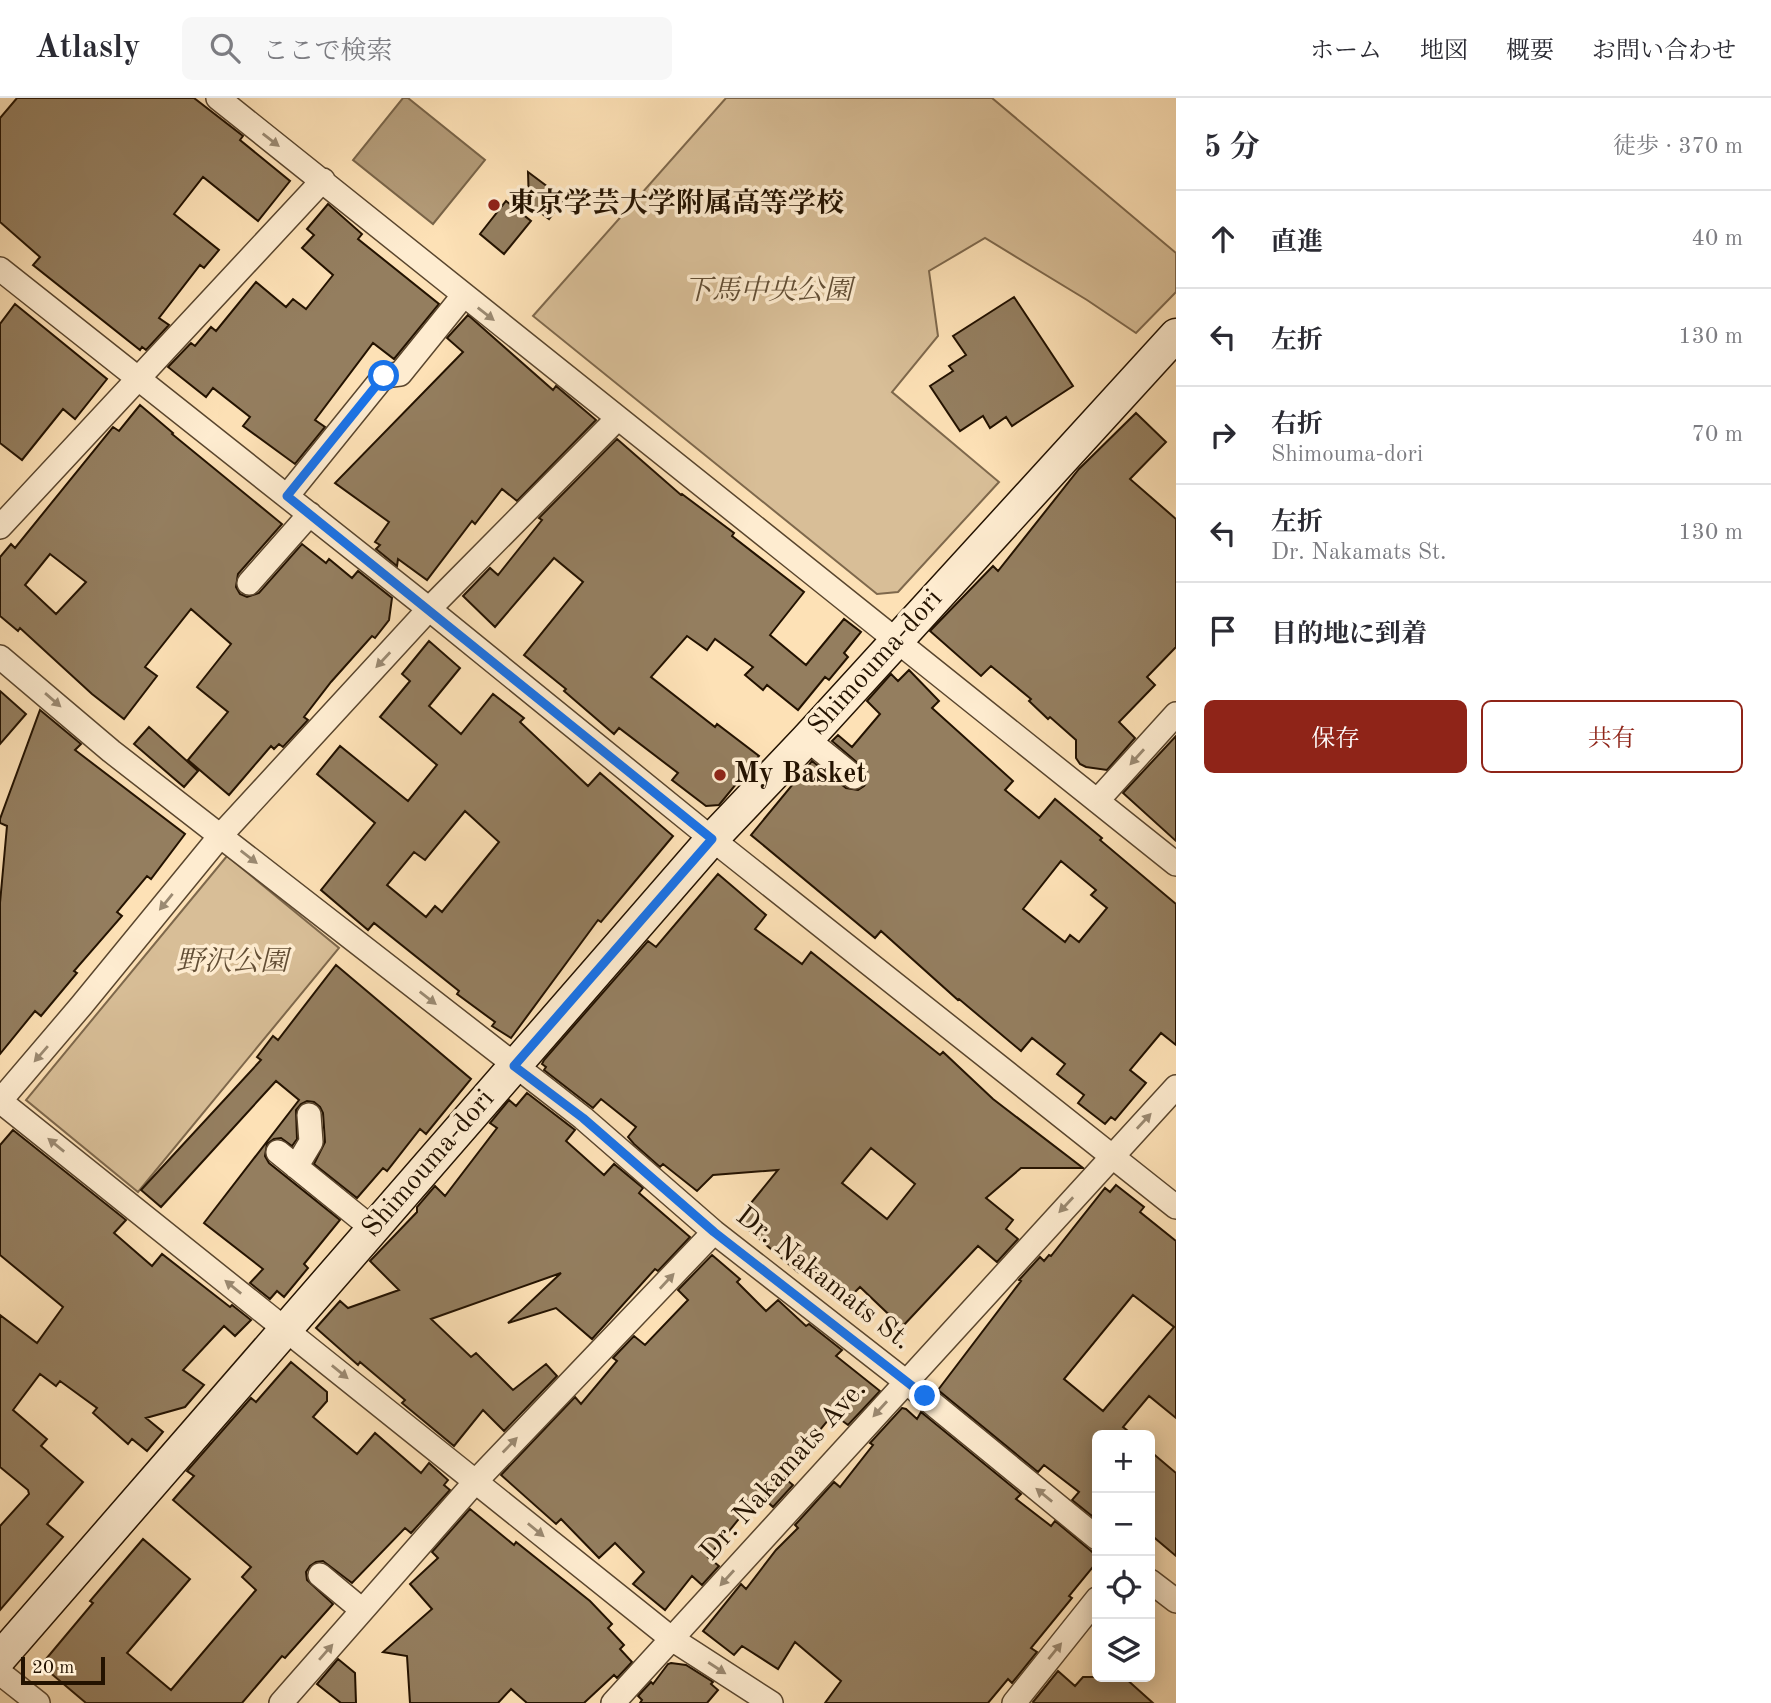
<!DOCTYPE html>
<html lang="ja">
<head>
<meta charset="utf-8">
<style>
  body { margin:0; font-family:"Old Standard TT","Noto Serif JP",serif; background:#f7f7f7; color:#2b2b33 }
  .controls { position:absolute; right:21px; bottom:21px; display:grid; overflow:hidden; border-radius:10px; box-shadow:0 4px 18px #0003 }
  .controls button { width:63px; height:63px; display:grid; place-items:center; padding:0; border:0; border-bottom:2px solid #e1e1e2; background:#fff; color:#2b2b33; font:35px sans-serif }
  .scale { position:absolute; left:21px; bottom:18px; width:84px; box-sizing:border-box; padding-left:7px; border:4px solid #231200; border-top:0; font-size:19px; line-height:24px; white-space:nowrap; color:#231200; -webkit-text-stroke:5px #feecd0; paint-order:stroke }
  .stop { position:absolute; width:21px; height:21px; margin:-16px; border:5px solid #1a73e8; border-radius:50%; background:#fff }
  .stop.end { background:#1a73e8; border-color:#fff; box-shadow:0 2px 7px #0008 }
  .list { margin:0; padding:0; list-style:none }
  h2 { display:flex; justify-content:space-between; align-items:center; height:91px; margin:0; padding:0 28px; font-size:30px }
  h2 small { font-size:23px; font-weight:400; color:#7c7c81 }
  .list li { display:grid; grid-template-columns:46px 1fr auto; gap:21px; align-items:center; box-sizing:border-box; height:98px; padding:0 28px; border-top:2px solid #e1e1e2 }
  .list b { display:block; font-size:26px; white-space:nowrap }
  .list p { margin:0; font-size:23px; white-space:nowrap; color:#7c7c81 }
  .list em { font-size:23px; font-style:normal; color:#7c7c81 }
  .actions { display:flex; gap:14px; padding:21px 28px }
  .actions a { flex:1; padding:16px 0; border:2px solid #8f2418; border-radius:10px; text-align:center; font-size:24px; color:#8f2418 }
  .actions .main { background:#8f2418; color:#fff }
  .icon { flex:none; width:38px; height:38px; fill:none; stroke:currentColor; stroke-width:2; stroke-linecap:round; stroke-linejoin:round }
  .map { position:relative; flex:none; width:1176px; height:1605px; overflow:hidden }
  header { display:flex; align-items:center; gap:42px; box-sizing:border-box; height:98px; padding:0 35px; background:#fff; border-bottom:2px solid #e1e1e2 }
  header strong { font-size:33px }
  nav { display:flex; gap:38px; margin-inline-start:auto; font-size:24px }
  .search { width:490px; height:63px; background:#f7f7f7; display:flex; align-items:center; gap:18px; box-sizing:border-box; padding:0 24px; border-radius:10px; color:#7c7c81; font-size:26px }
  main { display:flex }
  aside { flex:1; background:#fff }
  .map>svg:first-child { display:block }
</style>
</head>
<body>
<header>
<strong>Atlasly</strong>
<div class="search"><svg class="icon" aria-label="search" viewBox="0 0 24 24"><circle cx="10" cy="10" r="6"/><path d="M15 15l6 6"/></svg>ここで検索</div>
<nav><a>ホーム</a><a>地図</a><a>概要</a><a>お問い合わせ</a></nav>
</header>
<main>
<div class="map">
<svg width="1176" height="1605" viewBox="0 0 1176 1605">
  <rect width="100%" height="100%" fill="#fde1b6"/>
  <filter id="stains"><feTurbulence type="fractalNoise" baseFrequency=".00286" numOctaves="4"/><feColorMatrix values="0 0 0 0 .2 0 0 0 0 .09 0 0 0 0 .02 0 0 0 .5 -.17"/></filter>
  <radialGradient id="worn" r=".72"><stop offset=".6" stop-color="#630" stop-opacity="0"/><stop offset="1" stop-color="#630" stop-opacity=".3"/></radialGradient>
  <path fill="#d8be97" stroke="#7e684c" stroke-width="2" d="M726 0H992L1176 155V194L1136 235 1087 202 985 140 929 173 938 238 892 294 999 384 898 494 877 496 533 218Z
    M227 758 339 850 138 1094 26 1002Z"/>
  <path fill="#b39b78" stroke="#796448" stroke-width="2" d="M403 0H408L485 62 433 126 353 62Z"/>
  <path fill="#947e5f" stroke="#231200" stroke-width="2" fill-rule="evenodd" d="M17 0H194L243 38 240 42 290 83 258 123 203 79 174 116 219 152 204 170 200 167 159 220 169 227 146 252 142 249 140 252 33 167 40 159 0 124V20Z
    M528 74 564 101 549 121 529 106Z
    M506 103 531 123 504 156 480 136Z
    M328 106 362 136 358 141 439 206 394 261 373 245 315 322 325 329 295 366 243 328 250 319 213 290 206 299 168 269 191 245 195 248 211 229 216 233 256 184 286 209 293 201 306 211 333 177 302 150 314 137 307 131Z
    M1014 199 1073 288 1012 328 1006 319 990 330 983 318 960 333 930 288 953 273 949 268 966 257 953 238Z
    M15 206 107 281 75 321 63 311 22 362 0 345V226Z
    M468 217 553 292 556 288 596 322 517 403 502 391 475 426 472 423 427 482 398 461 397 468 376 451 380 447 375 444 389 424 335 385 463 254 447 240Z
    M140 307 173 335 172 336 282 426 238 476 236 489 240 496 247 499 259 495 302 446 326 465 329 461 352 480 358 473 392 500 389 522 375 540 372 538 331 584 304 619 308 622 283 649 279 646 274 651 271 648 229 697 188 662 228 614 197 589 231 546 191 511 145 569 157 578 124 621 92 596 20 530 18 533 0 518V459L11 446 15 450 113 329 119 333ZM50 456 86 484 56 516 25 487Z
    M1136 315 1166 344 1130 381 1176 421V549L1147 579 1155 587 1119 624 1135 640 1107 672 1086 669 1080 666 1076 660V642L1050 619 1048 621 1029 603 1031 601 991 568 981 578 930 533 993 468 998 473 1079 371Z
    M617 341 681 397 682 396 734 435 732 438 804 494 770 537 806 567 844 521 861 534 844 555 848 559 829 582 825 579 798 612 767 587 763 592 745 577 753 569 715 541 707 552 687 538 651 579 715 629 717 626 759 658 719 707 706 708 672 682 678 675 619 630 614 636 564 593 566 591 524 557 583 484 554 460 495 529 463 498 490 470 498 477 542 422 539 420Z
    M429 543 460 570 429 608 461 636 493 596 524 620 520 624 588 688 600 675 673 738 601 824 598 822 511 940 492 928 495 924 457 896 459 893 374 825 368 832 321 792 375 725 317 676 340 648 408 703 437 667 380 619 410 583 402 576ZM465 713 499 744 442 814 435 808 426 819 387 787 414 754 425 762Z
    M909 572 939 603 932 610 1013 683 1005 692 1039 720 1055 701 1102 740 1100 742 1176 806V947L1161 935 1130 972 1146 985 1115 1022 1111 1019 1105 1026 1078 1005 1084 997 1057 976 1065 966 1032 940 1021 953 959 901 958 902 881 833 875 840 751 737 812 663 846 690 858 692 864 688 868 682 867 673 832 643 838 637 852 649 880 616 867 603 891 576 898 583ZM1061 763 1096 792 1091 797 1107 810 1079 844 1070 837 1065 844 1023 811Z
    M0 593 26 616 0 646Z
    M40 612 81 646 75 652 185 736 151 781 147 778 117 814 122 818 74 873 77 875 41 918 35 913 0 956V805L7 728 0 725V721Z
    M149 629 198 673 184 689 134 646Z
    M1176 638V743L1123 695Z
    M718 776 766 817 755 831 802 866 811 854 940 957 943 954 993 1001 1083 1070H1021L986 1100 1013 1122 1006 1131 1018 1141 997 1164 978 1148 902 1229 860 1189 846 1203 806 1164 798 1174 737 1122 778 1072 713 1077 697 1093 663 1066 660 1069 634 1046 628 1039 636 1029 601 1001 593 1010 544 972 546 969 542 966 544 962 648 843 656 849ZM871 1050 915 1086 887 1121 842 1085Z
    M336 867 471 981 426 1036 420 1031 387 1073 383 1070 357 1100 314 1066 325 1044 323 1015 320 1009 314 1004 307 1003 301 1006 296 1012 297 1041 292 1048 281 1040 274 1041 267 1046 265 1058 269 1065 340 1122 304 1166 308 1170 284 1199 277 1193 270 1201 250 1185 263 1171 204 1125 299 1002 276 983 161 1109 141 1092 261 962 257 959 273 938 278 942Z
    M527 995 575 1032 566 1043 604 1077 614 1066 643 1090 639 1095 690 1139 658 1173 655 1171 592 1241 556 1210 508 1225 561 1175 431 1221 471 1259 476 1255 513 1292 546 1266 557 1278 504 1333 483 1312 454 1348 402 1305 405 1302 360 1264 358 1267 316 1230 340 1203 348 1210 399 1192 370 1163 417 1114V1109L435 1088 445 1098 497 1030 490 1025 509 1002 516 1008Z
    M13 1032 126 1122 114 1135 152 1168 162 1156 230 1209 232 1207 251 1222 235 1238 224 1228 183 1272 204 1287 185 1309 146 1320 163 1334 147 1353 132 1341 128 1346 93 1315 97 1310 60 1283 56 1288 40 1276 13 1312 47 1341 41 1348 83 1384 47 1426 63 1439 0 1512V1428L29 1396 28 1392 0 1369V1217L37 1245 63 1209 0 1157V1047Z
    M1116 1087 1144 1109 1140 1114 1176 1143V1320L1149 1298 1123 1329 1133 1337H1097V1411L1092 1418 1072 1402 1079 1394 1044 1367 1038 1374 938 1292 1021 1183 1019 1182 1040 1159 1044 1163 1049 1157 1051 1158 1105 1090 1110 1094ZM1133 1197 1174 1229 1103 1313 1064 1281Z
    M712 1157 740 1181 737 1184 766 1213 778 1202 806 1228 809 1226 842 1252 836 1258 880 1293 848 1327 833 1316 782 1378 793 1387 773 1409 759 1396 708 1459 719 1468 702 1487 692 1478 665 1512 633 1486 644 1474 615 1445 599 1460 561 1421 556 1426 501 1377 575 1299 581 1306 617 1263 613 1260 634 1238 645 1247 688 1202 678 1192Z
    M291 1264 327 1294V1303L313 1319 357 1356 375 1335 421 1375 429 1365 448 1382 444 1387 450 1392 411 1435 405 1430 352 1485 323 1463 316 1464 310 1468 306 1474 307 1482 333 1506 285 1560 282 1558 242 1605H86L41 1567 93 1505 90 1503 143 1441 190 1481 127 1555 171 1592 256 1492 242 1479 251 1469 173 1402 194 1378 187 1373 251 1300 256 1304Z
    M902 1310 906 1311 917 1321 921 1314 1021 1396 1016 1401 1051 1428 1055 1423 1097 1458V1464L1069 1498 1072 1500 1031 1550 1037 1554 1012 1585 1008 1581 988 1605H825L841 1583 795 1544 778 1571 742 1548 734 1557 703 1533 741 1486 746 1491 776 1452 798 1430 795 1427 834 1384 840 1389 873 1347 870 1345Z
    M1150 1353 1176 1375V1458L1150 1436Z
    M470 1411 514 1447 516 1444 590 1503 612 1526 608 1530 624 1547 620 1551 632 1564 617 1580 614 1577 584 1605H527L511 1591 498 1605H410L407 1558 383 1554 432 1511 410 1486 438 1460 432 1454Z
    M338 1561 355 1575 356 1605H341L317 1586Z
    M671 1565 686 1567 713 1584 711 1586 718 1592 707 1605H640L642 1602 638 1598 651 1584 653 1586 668 1566Z
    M1058 1573 1075 1588 1083 1579H1124L1153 1605H1035L1033 1604Z"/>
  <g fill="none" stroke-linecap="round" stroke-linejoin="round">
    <defs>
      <path id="street" d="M218 0 1176 766
        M0 171 429 511 712 741 1176 1109
        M287 398 384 278 400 276 463 198
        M0 429 323 82
        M249 485 310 416
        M0 559 111 653 583 1020 714 1134 905 1283 1097 1440
        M807 641 854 679
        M1097 703 1176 616
        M0 1003 672 1541 771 1605
        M0 1003 81 908 221 737 429 511 617 321
        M278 1054 373 1131
        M296 1069 311 1044 309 1017
        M320 1477 362 1512
        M1150 1483 1176 1503
        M0 1575 38 1605
        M281 1605 476 1383 714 1134
        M613 1605 1176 989
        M1014 1605 1097 1501"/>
      <path id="secondary" d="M0 1560 712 741 807 641 1176 237"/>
    </defs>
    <use href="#street" stroke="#5a462e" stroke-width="26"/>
    <use href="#secondary" stroke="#231200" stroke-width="35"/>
    <use href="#street" stroke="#feecd0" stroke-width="23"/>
    <use href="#secondary" stroke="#feecd0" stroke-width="32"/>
  </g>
  <defs><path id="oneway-solid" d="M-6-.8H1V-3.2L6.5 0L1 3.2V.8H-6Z" transform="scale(1.75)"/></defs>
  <g fill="#9b8a72">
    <use href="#oneway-solid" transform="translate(271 42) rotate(38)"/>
    <use href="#oneway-solid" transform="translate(486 216) rotate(38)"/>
    <use href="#oneway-solid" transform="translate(383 562) rotate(133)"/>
    <use href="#oneway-solid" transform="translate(53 602) rotate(41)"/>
    <use href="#oneway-solid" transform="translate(1137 659) rotate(132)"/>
    <use href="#oneway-solid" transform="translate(249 759) rotate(38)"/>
    <use href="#oneway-solid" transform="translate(166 804) rotate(129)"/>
    <use href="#oneway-solid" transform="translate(428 900) rotate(38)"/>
    <use href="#oneway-solid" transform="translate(41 956) rotate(131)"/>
    <use href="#oneway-solid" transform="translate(1144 1023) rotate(-47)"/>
    <use href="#oneway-solid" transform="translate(56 1047) rotate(-141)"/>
    <use href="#oneway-solid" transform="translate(1066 1107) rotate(133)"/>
    <use href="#oneway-solid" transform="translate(667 1183) rotate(-47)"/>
    <use href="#oneway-solid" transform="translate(233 1189) rotate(-141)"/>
    <use href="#oneway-solid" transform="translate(340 1274) rotate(39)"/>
    <use href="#oneway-solid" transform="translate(880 1311) rotate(132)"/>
    <use href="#oneway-solid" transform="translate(510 1347) rotate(-46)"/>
    <use href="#oneway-solid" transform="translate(1044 1397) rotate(-141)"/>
    <use href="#oneway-solid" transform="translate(536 1432) rotate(39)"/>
    <use href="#oneway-solid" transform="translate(727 1480) rotate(132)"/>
    <use href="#oneway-solid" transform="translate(1055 1553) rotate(-51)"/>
    <use href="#oneway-solid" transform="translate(326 1554) rotate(-49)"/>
    <use href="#oneway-solid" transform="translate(717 1570) rotate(33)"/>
  </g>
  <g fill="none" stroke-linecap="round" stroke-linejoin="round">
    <path stroke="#1a73e8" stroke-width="9" d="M384 278 287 398 712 741 514 968 583 1020 714 1134 925 1298"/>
  </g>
  <g fill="#8f2418" stroke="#feecd0" stroke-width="2.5">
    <circle cx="494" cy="107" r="7"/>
    <circle cx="720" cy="677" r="7"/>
  </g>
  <g text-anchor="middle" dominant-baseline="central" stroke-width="7" stroke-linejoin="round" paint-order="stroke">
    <g font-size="28" font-weight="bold" fill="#231200" stroke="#feecd0" text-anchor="start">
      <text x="508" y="107">東京学芸大学附属高等学校</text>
      <text x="734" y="677">My Basket</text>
    </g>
    <g font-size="28" font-style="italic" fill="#624e35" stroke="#feecd0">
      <text x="768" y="194">下馬中央公園</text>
      <text x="232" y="865">野沢公園</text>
    </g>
    <g font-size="28" fill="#231200" stroke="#feecd0">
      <text transform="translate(876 565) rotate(-48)">Shimouma-dori</text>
      <text transform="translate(429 1066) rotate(-49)">Shimouma-dori</text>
      <text transform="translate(823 1181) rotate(38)">Dr. Nakamats St.</text>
      <text transform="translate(784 1373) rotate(-48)">Dr. Nakamats Ave.</text>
    </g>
  </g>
  <rect width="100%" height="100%" filter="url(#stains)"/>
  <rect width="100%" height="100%" fill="url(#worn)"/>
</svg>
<div class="controls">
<button>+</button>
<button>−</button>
<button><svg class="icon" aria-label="locate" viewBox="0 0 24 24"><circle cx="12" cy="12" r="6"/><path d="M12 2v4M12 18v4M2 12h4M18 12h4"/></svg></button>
<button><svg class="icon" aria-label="layers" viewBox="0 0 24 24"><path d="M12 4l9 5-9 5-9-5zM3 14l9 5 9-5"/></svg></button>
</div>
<div class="scale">20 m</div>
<div class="stop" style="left:384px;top:278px"></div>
<div class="stop end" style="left:925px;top:1298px"></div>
</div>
<aside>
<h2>5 分<small>徒歩 · 370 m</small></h2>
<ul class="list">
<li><svg class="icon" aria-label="ahead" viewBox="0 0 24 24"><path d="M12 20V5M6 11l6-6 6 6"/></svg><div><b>直進</b></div><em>40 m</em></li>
<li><svg class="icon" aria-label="left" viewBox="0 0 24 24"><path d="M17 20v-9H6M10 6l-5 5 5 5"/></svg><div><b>左折</b></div><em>130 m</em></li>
<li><svg class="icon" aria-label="right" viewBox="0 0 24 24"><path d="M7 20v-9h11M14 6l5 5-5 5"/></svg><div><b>右折</b><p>Shimouma-dori</p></div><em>70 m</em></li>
<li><svg class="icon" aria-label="left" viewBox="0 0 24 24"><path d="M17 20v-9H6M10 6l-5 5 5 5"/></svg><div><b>左折</b><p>Dr. Nakamats St.</p></div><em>130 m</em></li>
<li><svg class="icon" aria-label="arrive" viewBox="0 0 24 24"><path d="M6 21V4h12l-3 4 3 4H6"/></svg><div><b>目的地に到着</b></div></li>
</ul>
<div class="actions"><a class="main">保存</a><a>共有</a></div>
</aside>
</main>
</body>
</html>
